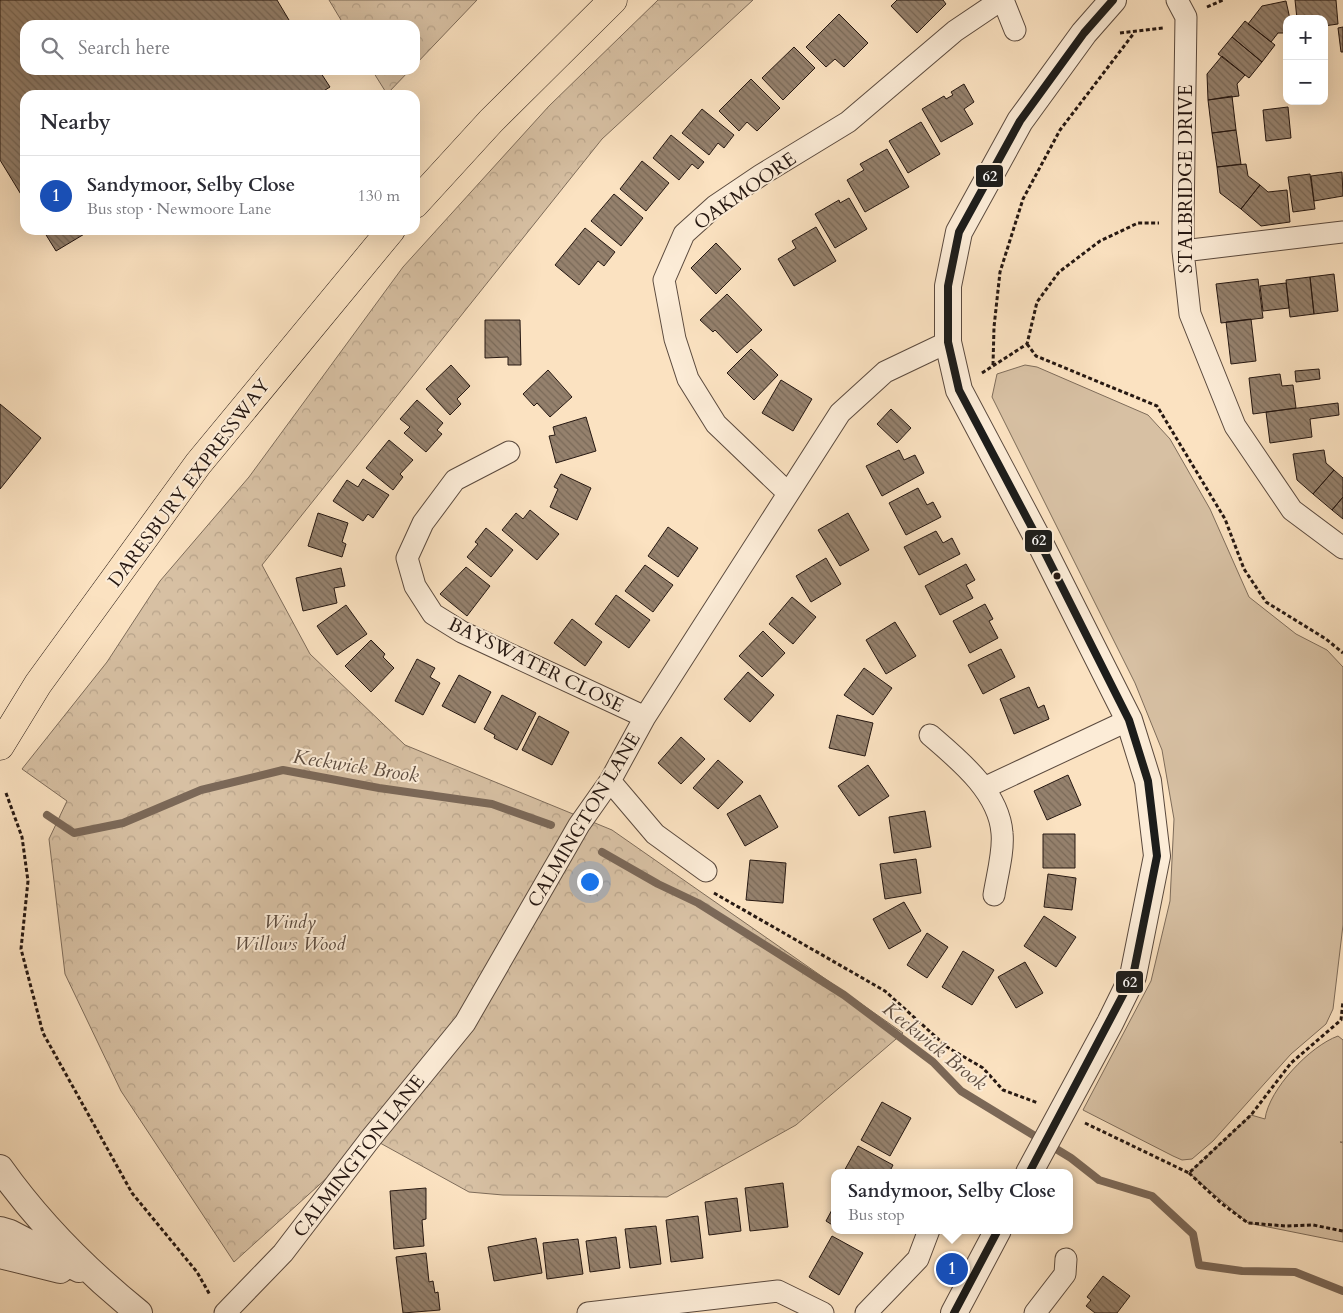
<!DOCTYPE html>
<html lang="en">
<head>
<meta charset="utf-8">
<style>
  body { margin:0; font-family:Cardo,serif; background:#f2f2f3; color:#2b2b33 }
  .controls { position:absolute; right:15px; top:15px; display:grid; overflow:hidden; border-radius:10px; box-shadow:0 5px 20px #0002 }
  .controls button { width:45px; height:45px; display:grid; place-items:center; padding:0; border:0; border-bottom:1px solid #e1e1e2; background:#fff; color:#2b2b33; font:25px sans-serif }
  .you { position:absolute; left:589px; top:881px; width:18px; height:18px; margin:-12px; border:4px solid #fff; border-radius:50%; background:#1a73e8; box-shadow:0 0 0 8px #1a73e833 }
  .badge { display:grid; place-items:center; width:32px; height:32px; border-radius:50%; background:#0b8043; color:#fff; font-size:16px; font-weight:700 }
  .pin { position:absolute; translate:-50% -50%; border:2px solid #fff; box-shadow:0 1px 5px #0006 }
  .popup { position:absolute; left:831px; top:1169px; width:242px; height:65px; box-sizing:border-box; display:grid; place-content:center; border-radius:10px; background:#fff; filter:drop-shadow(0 1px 4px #0005); font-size:16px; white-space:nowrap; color:#7c7c81 }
  .popup b { font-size:19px; color:#2b2b33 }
  .popup::after { content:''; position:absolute; left:50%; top:100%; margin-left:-10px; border:10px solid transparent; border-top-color:#fff }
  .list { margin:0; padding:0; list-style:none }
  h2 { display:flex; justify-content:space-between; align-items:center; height:65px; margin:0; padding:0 20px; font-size:21px }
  h2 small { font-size:16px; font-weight:400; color:#7c7c81 }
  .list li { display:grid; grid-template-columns:32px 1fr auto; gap:15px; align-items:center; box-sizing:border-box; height:80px; padding:0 20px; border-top:1px solid #e1e1e2 }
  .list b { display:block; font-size:19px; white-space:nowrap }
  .list p { margin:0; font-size:16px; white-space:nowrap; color:#7c7c81 }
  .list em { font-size:16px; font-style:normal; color:#7c7c81 }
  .icon { flex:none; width:28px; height:28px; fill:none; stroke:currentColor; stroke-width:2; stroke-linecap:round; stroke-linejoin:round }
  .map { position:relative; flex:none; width:1343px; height:1313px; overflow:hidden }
  .search { position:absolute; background:#fff; box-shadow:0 5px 20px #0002; left:20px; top:20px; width:400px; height:55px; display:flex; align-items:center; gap:12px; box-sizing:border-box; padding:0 18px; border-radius:15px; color:#7c7c81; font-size:19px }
  .panel { position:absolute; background:#fff; box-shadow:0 5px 20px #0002; left:20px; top:90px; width:400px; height:145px; border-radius:15px }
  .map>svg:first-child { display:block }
</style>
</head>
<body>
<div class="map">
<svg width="1343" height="1313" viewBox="0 0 1343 1313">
  <defs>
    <pattern id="forest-crowns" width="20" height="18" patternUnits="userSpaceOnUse" patternTransform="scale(1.25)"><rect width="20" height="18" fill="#d7c0a3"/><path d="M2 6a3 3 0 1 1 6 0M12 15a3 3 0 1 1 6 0" fill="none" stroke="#b8a48b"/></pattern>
    <pattern id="building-back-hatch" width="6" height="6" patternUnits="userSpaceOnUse" patternTransform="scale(1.25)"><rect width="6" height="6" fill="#95816d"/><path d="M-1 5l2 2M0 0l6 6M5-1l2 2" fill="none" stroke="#796958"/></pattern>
  </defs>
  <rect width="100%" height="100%" fill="#fbe2c1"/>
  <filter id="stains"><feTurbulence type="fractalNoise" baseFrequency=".004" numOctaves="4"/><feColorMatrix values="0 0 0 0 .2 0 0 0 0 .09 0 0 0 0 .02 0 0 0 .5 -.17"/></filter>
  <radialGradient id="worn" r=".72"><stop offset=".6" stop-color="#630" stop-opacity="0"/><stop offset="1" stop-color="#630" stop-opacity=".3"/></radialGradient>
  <path fill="url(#forest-crowns)" stroke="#7e6c5a" d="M329 0H477L415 65V25H344Z
    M658 0H753L602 139 262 565 310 654 405 745 612 830 903 1033 796 1125 667 1197 503 1195 469 1192 371 1138 234 1262 121 1091 65 974 49 839 67 801 22 769 107 662 160 581 249 477 403 267 549 106Z
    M372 70H410L387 94Z"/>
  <path fill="#d7c0a3" stroke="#7e6c5a" d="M1025 365 1037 367 1148 415 1170 439 1210 509 1249 597 1296 634 1327 650 1343 667V925L1333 1009 1326 1024 1291 1054 1213 1141 1192 1159 1182 1160 1173 1156 1083 1110 1151 981 1170 901 1174 819 1162 750 1135 683 992 397 997 374Z
    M1338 1036 1343 1040V1142H1340L1343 1143V1242L1248 1223 1189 1173 1251 1115 1265 1119C1269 1089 1310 1046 1338 1036Z"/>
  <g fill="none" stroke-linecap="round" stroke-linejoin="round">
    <path stroke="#7b6858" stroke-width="8" d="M47 815 74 833 123 823 201 790 283 770 379 788 492 804 551 825
      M602 852 658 884 698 903 844 995 933 1062 961 1091 1071 1158 1099 1180 1152 1196 1193 1234 1199 1265 1242 1271 1295 1272 1343 1291"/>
  </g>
  <path fill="url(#building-back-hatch)" stroke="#261812" d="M0 0H277L292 25H25V70H319L330 87 317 95H25V201L0 160Z
    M897 0H943L946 4 917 33 891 6Z
    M1295 0H1336L1338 24 1324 26V19H1297Z
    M1286 1 1290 19H1287V33H1278L1271 42 1248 24 1262 6Z
    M839 14 868 43 844 67 835 59 826 67 806 47Z
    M1245 21 1275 45 1262 62 1232 37Z
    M1343 27V52H1341L1338 28Z
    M1232 37 1262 62 1249 78 1218 54Z
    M794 47 815 68 783 100 762 78Z
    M1222 56 1245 75 1237 84 1239 96 1208 100 1207 74Z
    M751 79 780 108 757 131 747 122 739 131 719 111Z
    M964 84 974 102 964 109 973 124 941 142 922 109 944 96 946 99 953 95 951 92Z
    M1232 96 1236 130 1212 133 1208 100Z
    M1288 107 1291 138 1266 141 1263 110Z
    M702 109 734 135 724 148 718 143 709 155 682 133Z
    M921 122 940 154 908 173 889 141Z
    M1236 130 1241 164 1217 167 1212 133Z
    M671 135 704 162 698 169 692 164 679 180 653 158Z
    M887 149 909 187 865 212 847 180 864 170 860 164Z
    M642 161 669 183 646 211 620 189Z
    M1246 164 1248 176 1260 185 1241 209 1220 193 1217 167Z
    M1342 172 1343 196 1314 201 1311 176Z
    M1310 174 1315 209 1293 212 1288 177Z
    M1260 185 1268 192 1287 190 1290 222 1261 226 1241 209Z
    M614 194 643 218 621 246 591 221Z
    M849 198 867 229 835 248 815 214 839 200 840 203Z
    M816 227 836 261 794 286 778 259 796 248 792 241Z
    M585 228 615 252 604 266 598 261 579 285 555 265Z
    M43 230H91L56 251Z
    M716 243 741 269 716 294 691 268Z
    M1334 274 1338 311 1314 314 1310 277Z
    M1310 277 1314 314 1290 317 1286 280Z
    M1258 279 1263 318 1221 323 1216 284Z
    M1286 283 1289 308 1263 311 1260 286Z
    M727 294 762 330 737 353 715 330 713 332 700 320Z
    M1251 319 1256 361 1231 364 1226 322Z
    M485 320H520L521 365H508V357L485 358Z
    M751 349 778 375 754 400 727 373Z
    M451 365 470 386 457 399 461 404 450 415 426 389Z
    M1319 369 1320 379 1296 382 1295 371Z
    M548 370 572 397 550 417 537 403 534 406 523 394Z
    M1280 374 1282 386 1293 385 1296 408 1253 414 1249 378Z
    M781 380 812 399 793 431 762 413Z
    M417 400 443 423 437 430 442 434 426 452 404 433 410 427 400 419Z
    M1338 403 1339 415 1310 419 1312 437 1270 443 1266 412Z
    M0 404 41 438 0 489Z
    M891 409 911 428 897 443 877 424Z
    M586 417 596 451 556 463 549 436 555 435 553 427Z
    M389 440 413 460 400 474 403 477 393 490 366 468Z
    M899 450 904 460 915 455 924 473 882 496 866 466Z
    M1324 450 1326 463 1334 470 1313 494 1297 480 1293 454Z
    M1334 470 1343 478V497L1332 510 1313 494Z
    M561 474 591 488 577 520 550 507 558 489 554 487Z
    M363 479 389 495 373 518 368 514 363 521 333 501 347 480 358 487Z
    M918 488 927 505 933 502 941 517 906 535 889 503Z
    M1343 497V519L1332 510Z
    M530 510 559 534 537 560 502 530 516 513 523 519Z
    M318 513 348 523 342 542 346 544 342 557 308 546Z
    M848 513 869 550 840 566 818 530Z
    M668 527 698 548 678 577 648 556Z
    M486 528 513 550 491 577 467 557 478 544 475 542Z
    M936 531 943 543 952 538 960 554 919 575 904 547Z
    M826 558 841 584 811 602 796 576Z
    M966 564 975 580 966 585 973 598 940 615 925 586Z
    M645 565 673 585 653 612 625 591Z
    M466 567 490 586 467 616 440 594Z
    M341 568 345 586 334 588 337 603 303 611 296 578Z
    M616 595 650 620 629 648 595 624Z
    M792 597 816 617 793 644 769 624Z
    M985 604 993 619 989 621 998 638 970 653 953 621Z
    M346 605 367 634 337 655 317 626Z
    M572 619 602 642 585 666 554 643Z
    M895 622 916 656 886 674 866 640Z
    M763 631 785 653 762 677 739 656Z
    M371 640 385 654 383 657 394 668 371 692 345 666Z
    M1001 649 1015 677 983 694 968 665Z
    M417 659 435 668 430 677 440 683 423 715 395 701Z
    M864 668 892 688 873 715 844 695Z
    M748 672 774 695 750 722 724 699Z
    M459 675 491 692 475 723 442 706Z
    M1029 687 1038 708 1044 705 1049 719 1014 734 1000 699Z
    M502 695 536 713 517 750 494 738 495 735 484 729Z
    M837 715 873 723 865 756 829 748Z
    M539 716 569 732 552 765 522 750Z
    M681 737 705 759 681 784 658 763Z
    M718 760 743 782 718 809 693 788Z
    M868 765 889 796 859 816 838 786Z
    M1068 775 1081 805 1047 820 1034 791Z
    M760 795 778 827 745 846 727 814Z
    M925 811 931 847 894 853 889 817Z
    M1043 834H1075V868H1043Z
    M916 859 921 893 885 899 880 864Z
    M750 860 786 863 783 903 746 900Z
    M1048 874 1076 878 1072 910 1044 907Z
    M904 902 921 931 889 949 873 919Z
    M1044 916 1076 937 1056 967 1024 946Z
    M927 933 948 947 927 978 907 965Z
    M963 951 994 970 972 1005 942 987Z
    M1025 962 1043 993 1016 1008 998 977Z
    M882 1102 911 1118 890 1156 861 1140Z
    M858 1146 893 1165 889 1173H843Z
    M783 1183 788 1227 750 1231 745 1188Z
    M426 1188V1219L422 1220 424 1246 394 1249 390 1191Z
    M737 1198 741 1231 709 1235 705 1202Z
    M834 1206V1226L826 1221Z
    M698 1216 703 1258 671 1262 666 1220Z
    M656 1226 661 1264 630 1268 625 1229Z
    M832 1236 863 1253 839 1295 809 1277Z
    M616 1237 620 1268 590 1272 586 1241Z
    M536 1238 542 1273 494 1281 488 1247Z
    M578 1239 583 1274 547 1279 543 1243Z
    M426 1253 429 1282 433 1281 435 1293 438 1292 440 1310 403 1313 396 1257Z
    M1103 1276 1130 1296 1117 1313H1095L1086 1306 1091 1300 1087 1297Z"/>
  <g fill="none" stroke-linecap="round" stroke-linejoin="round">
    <defs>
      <path id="minor" d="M1003 0 1015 30
        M1177 0 1186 17 1183 223V251L1190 314 1235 426 1292 510 1343 548
        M1183 251 1343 232
        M509 452 455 480 423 523 407 558 415 586 433 614 462 632 645 717
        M788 493 716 424 688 379 675 339 664 280 684 234 715 206 761 175 848 122 955 31 1001 0
        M930 735C959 760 999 792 1002 833 1004 851 997 876 994 895
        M610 781 655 834 706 871
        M984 788 1129 720
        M225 1313 283 1253 371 1138 465 1023 579 825 610 781 645 717 840 413 885 372 948 342
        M588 1313 778 1291 823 1313
        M866 1313 918 1259 929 1230
        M1035 1313 1065 1274 1066 1259"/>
      <path id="tertiary" d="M0 1168C39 1223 87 1271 139 1313
        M1029 1173 1110 1023 1133 976 1157 856 1148 781 1129 720 1039 541 959 390 948 342V286L959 232 1020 121 1084 33 1113 0
        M0 1230 10 1233 79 1269
        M0 1255 60 1270
        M954 1313 998 1230"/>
      <path id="primary" d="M415 204 491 121 613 0
        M0 746 38 684 198 464 391 230"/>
    </defs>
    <use href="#minor" stroke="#5b4a3e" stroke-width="23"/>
    <use href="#tertiary" stroke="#5b4a3e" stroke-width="28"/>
    <use href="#primary" stroke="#261812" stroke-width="29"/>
    <path stroke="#261812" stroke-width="3" stroke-dasharray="4 2.5" stroke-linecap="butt" d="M1207 7 1223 0
      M1120 33 1163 28
      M1027 344 1036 356 1157 406 1225 519 1244 569 1266 602 1326 639 1343 653
      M993 365 994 327 1000 272 1023 199 1060 130 1134 33
      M982 373 1027 344 1037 302 1059 272 1100 241 1138 223H1159
      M6 793 22 837 28 881 21 949 43 1033 132 1193 197 1272 210 1295
      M714 893 885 991 947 1047 983 1068 1003 1090 1038 1103
      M1085 1123 1189 1173 1251 1115 1291 1063 1341 1020 1343 1001
      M1189 1173 1221 1203 1248 1223 1286 1226 1313 1225 1343 1231"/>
    <use href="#minor" stroke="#fcecd7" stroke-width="21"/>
    <use href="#tertiary" stroke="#fcecd7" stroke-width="26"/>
    <use href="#primary" stroke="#fbe2c1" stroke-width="28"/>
    <defs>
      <path id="bus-1" d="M1029 1173 1133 976 1157 856 1148 781 1129 720 1039 541 959 390 948 342V286L959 232 1020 121 1084 33 1113 0
        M954 1313 998 1230"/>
    </defs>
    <use href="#bus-1" stroke="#fcecd7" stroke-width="11"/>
    <use href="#bus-1" stroke="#1d1d1b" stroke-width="8"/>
  </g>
  <circle fill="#261812" stroke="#fcecd7" stroke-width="2" cx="1057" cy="576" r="4.5"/>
  <g text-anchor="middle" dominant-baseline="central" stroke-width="4" stroke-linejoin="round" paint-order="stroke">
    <g font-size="19" fill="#261812" stroke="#fcecd7">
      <text transform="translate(1186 179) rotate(-90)">STALBRIDGE DRIVE</text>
      <text transform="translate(745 191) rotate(-35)">OAKMOORE</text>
      <text transform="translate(189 483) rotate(-53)">DARESBURY EXPRESSWAY</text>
      <text transform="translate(536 665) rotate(26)">BAYSWATER CLOSE</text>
      <text transform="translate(584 820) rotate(-59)">CALMINGTON LANE</text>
      <text transform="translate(359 1156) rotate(-52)">CALMINGTON LANE</text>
    </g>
    <g font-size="19" font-style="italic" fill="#5b4a3e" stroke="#fcecd7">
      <text x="290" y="922">Windy<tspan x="290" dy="22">Willows Wood</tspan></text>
    </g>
    <g font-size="20" font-style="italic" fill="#5e4d40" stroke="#fcecd7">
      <text transform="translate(356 766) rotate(9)">Keckwick Brook</text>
      <text transform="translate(935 1046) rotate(39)">Keckwick Brook</text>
    </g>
  </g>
  <g stroke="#fcecd7" stroke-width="2">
    <rect x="975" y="164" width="29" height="24" rx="5" fill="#1d1d1b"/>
    <rect x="1024" y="529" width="29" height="24" rx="5" fill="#1d1d1b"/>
    <rect x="1115" y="970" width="29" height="24" rx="5" fill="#1d1d1b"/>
  </g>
  <g font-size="14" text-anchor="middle" font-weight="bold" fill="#fff">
    <text x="990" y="181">62</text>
    <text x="1039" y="545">62</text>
    <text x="1130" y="987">62</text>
  </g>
  <rect width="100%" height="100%" filter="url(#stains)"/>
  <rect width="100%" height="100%" fill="url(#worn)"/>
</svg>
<div class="controls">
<button>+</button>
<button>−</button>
</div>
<div class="you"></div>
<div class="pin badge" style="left:952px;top:1269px;background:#1a4fb4">1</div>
<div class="popup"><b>Sandymoor, Selby Close</b>Bus stop</div>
<div class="search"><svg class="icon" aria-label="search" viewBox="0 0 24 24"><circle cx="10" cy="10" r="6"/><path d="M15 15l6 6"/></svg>Search here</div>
<section class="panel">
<h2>Nearby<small></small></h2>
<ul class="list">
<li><span class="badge" style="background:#1a4fb4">1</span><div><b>Sandymoor, Selby Close</b><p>Bus stop · Newmoore Lane</p></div><em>130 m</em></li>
</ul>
</section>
</div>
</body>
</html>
